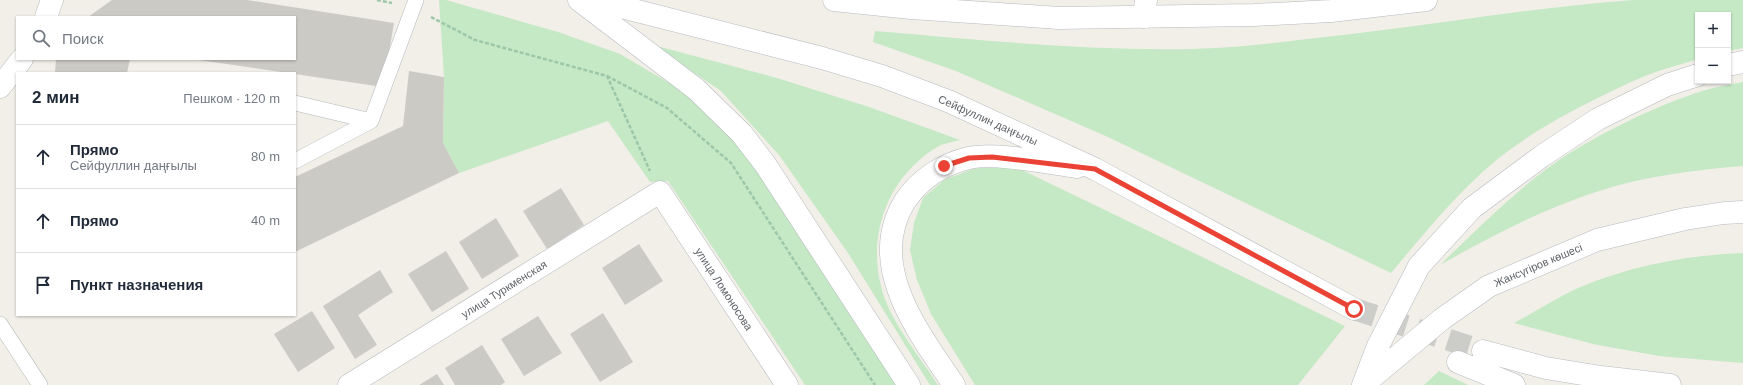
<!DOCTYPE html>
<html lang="ru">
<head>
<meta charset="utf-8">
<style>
  body { margin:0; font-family:Arial,sans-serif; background:#f2f2f3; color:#1f2937 }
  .controls { position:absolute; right:12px; top:12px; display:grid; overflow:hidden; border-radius:0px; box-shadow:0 1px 3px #0004 }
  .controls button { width:36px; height:36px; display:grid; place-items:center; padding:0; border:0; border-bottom:1px solid #e0e1e3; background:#fff; color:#1f2937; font:20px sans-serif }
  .stop { position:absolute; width:12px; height:12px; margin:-9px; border:3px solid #ea4335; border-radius:50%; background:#fff }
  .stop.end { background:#ea4335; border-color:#fff; box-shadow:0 1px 4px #0008 }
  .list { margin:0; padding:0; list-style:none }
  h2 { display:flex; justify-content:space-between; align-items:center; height:52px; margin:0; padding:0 16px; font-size:17px }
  h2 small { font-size:13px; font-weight:400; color:#747a83 }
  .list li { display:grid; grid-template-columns:26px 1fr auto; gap:12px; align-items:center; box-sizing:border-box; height:64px; padding:0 16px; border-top:1px solid #e0e1e3 }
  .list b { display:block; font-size:15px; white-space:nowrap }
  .list p { margin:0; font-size:13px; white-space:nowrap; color:#747a83 }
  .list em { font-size:13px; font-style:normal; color:#747a83 }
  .icon { flex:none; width:22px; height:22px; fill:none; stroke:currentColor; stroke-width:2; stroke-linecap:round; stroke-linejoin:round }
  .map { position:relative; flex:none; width:1743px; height:385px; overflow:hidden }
  .search { position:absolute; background:#fff; box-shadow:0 1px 3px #0004; left:16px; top:16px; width:280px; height:44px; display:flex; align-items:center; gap:10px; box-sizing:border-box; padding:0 14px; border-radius:0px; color:#747a83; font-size:15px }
  .panel { position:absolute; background:#fff; box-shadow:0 1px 3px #0004; left:16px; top:72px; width:280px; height:244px; border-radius:0px }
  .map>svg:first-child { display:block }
</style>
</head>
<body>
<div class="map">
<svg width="1743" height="385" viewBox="0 0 1743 385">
  <rect width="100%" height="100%" fill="#f1efe8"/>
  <path fill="#c5e8c5" d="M439 0H446L558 32 620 54 671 84 709 114 747 156 901 385H805L668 181 650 182 608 121 459 173 443 143 444 77Z
    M1634 0H1743V48L1728 51V15H1698V59C1679 65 1659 70 1640 78 1591 100 1535 128 1494 162 1455 195 1423 235 1391 273L1108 137 956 71 873 42 875 31C980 40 1086 51 1192 49 1230 48 1269 44 1307 39 1416 28 1524 8 1634 0Z
    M653 45 777 78 869 107 960 140C953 142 945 143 939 146 880 180 861 253 891 313 904 338 923 362 938 385H930L848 253 779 155 721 91Z
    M1743 82V166C1695 170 1645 176 1599 191 1543 209 1491 236 1440 265 1474 232 1507 199 1545 170 1587 139 1652 107 1702 91 1715 87 1729 85 1743 82Z
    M997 166 1020 169 1345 326 1298 385H975L931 314 917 280 910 250 914 223 923 198 944 180 973 169Z
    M1743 253V363L1659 356 1593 344 1514 323C1535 312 1556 298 1578 288 1630 266 1687 255 1743 253Z
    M1439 371 1468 385H1424Z"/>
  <path fill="#cccac5" d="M112 0H247L394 23 383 87 199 60 295 59V17H88Z
    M56 59H130L127 73H55Z
    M409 71 444 77 443 143 459 173 295 252V177L403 126Z
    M561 188 584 225 547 249 523 211Z
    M496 218 519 256 482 279 459 242Z
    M639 244 663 281 625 305 602 268Z
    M446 251 469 289 432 312 408 274Z
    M380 270 393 292 358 315 377 345 355 359 323 306Z
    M312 311 335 348 298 372 274 334Z
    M603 313 633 362 600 382 570 334Z
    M538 316 562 353 524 376 501 339Z
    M482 345 505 382 501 385H455L445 368Z
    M437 374 444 385H419Z"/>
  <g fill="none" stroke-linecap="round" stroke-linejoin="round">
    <path stroke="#ccccc8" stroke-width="22" stroke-dasharray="22 11" stroke-linecap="butt" d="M1354 309 1483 351"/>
    <defs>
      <path id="lane" d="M295 103 371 121
        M295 161 371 121 416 0
        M0 324 40 385"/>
      <path id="street" d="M46 17 52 0
        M1144 17 1146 0
        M0 87 22 59
        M349 385 660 192 787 385"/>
      <path id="secondary" d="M579 0 696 89 742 134 765 164 909 385
        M594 0 822 58 882 76 948 101 1095 169 1354 309
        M834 0 911 8 1059 18 1254 15 1331 11 1426 0
        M1728 65 1743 62
        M1483 351 1546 368 1601 377 1670 385
        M1458 362 1514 385
        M1364 384 1442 319 1489 286 1597 240 1685 219 1724 213 1743 212
        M954 385C919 333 865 265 905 201 920 179 943 164 969 158 995 152 1048 163 1077 167
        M1363 385 1378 346 1419 266 1472 208 1542 156 1598 119 1667 85 1698 75"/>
    </defs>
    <use href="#lane" stroke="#b5b8bc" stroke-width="16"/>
    <use href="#street" stroke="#b5b8bc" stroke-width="23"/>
    <use href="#secondary" stroke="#b6babf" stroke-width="23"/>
    <path stroke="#9cc7a9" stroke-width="2.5" stroke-dasharray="4 2" stroke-linecap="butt" d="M377 0 392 3
      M431 17 475 40 607 76 650 171
      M607 76 667 108 731 163 875 385"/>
    <use href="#lane" stroke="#fff" stroke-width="15"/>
    <use href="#street" stroke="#fff" stroke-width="22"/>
    <use href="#secondary" stroke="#fff" stroke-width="22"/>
  </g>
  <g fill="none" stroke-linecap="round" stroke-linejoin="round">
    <path stroke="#ea4335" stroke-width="5" d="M944 166 969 158 992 157 1095 169 1354 309"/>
  </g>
  <g text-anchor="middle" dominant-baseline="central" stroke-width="3" stroke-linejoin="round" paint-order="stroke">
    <g font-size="11" fill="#5f6368" stroke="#fff">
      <text transform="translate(988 120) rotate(24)">Сейфуллин даңғылы</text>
      <text transform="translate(1538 265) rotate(-23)">Жансүгіров көшесі</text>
      <text transform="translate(504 289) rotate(-32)">улица Туркменская</text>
      <text transform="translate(724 289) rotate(57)">улица Ломоносова</text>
    </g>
  </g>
</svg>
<div class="controls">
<button>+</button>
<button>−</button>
</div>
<div class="stop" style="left:1354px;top:309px"></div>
<div class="stop end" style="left:944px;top:166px"></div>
<div class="search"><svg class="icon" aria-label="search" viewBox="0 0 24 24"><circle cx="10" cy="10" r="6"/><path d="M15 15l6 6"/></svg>Поиск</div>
<section class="panel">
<h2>2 мин<small>Пешком · 120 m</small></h2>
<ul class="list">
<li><svg class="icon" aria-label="ahead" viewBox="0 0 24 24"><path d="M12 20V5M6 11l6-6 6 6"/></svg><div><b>Прямо</b><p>Сейфуллин даңғылы</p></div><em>80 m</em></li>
<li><svg class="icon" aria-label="ahead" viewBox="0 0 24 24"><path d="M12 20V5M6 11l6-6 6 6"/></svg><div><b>Прямо</b></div><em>40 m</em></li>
<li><svg class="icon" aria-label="arrive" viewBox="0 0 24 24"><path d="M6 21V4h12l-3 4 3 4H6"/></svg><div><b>Пункт назначения</b></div></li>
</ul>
</section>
</div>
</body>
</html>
